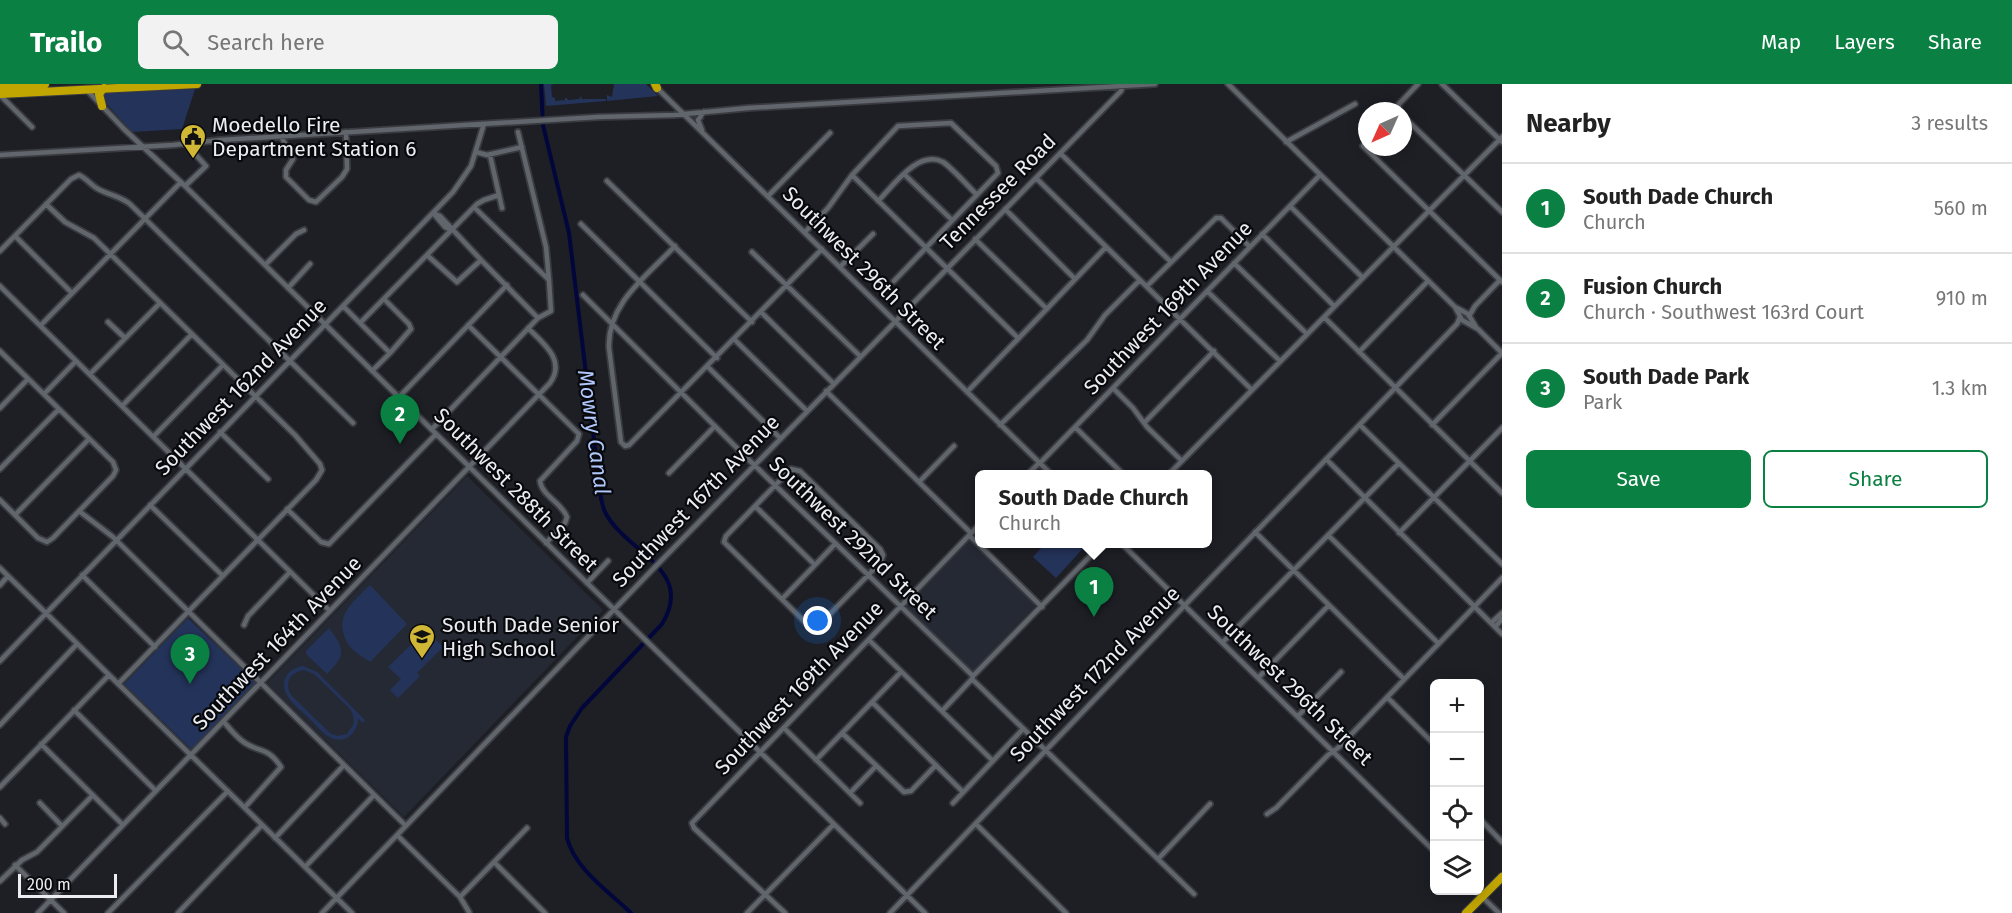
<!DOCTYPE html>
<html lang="en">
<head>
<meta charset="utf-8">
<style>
  body { margin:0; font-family:"Fira Sans",sans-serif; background:#f2f2f2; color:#222 }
  .controls { position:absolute; right:18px; bottom:18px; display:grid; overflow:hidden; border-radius:9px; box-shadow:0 3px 15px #0003 }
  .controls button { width:54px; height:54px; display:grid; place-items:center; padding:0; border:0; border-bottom:2px solid #e0e0e0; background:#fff; color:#222; font:30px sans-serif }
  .compass { position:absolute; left:1358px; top:18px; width:54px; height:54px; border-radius:50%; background:#fff; box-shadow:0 3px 15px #0003; rotate:225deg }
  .scale { position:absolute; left:18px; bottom:15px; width:99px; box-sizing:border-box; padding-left:6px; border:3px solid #ebedf1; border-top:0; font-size:16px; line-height:21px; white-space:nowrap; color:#ebedf1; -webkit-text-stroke:4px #08090c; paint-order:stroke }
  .you { position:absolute; left:818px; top:537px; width:21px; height:21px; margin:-15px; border:4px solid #fff; border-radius:50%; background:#1a73e8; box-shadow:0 0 0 9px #1a73e833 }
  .badge { display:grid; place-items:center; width:39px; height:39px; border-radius:50%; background:#0b8043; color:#fff; font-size:20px; font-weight:700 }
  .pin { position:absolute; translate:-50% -50px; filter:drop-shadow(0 2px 3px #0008) }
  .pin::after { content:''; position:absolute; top:32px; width:21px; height:18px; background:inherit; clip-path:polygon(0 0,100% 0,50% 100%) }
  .popup { position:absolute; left:975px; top:386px; width:237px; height:78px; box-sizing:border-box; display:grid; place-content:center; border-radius:9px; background:#fff; filter:drop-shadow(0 2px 4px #0005); font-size:20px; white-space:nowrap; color:#767676 }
  .popup b { font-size:22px; color:#222 }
  .popup::after { content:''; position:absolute; left:50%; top:100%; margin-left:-12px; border:12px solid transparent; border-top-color:#fff }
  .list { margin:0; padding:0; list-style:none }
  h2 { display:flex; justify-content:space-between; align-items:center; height:78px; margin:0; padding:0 24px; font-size:26px }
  h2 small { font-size:20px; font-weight:400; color:#767676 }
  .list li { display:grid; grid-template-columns:39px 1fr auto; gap:18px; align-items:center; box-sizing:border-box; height:90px; padding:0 24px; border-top:2px solid #e0e0e0 }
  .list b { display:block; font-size:22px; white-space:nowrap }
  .list p { margin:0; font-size:20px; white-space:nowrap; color:#767676 }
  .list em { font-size:20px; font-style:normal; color:#767676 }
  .actions { display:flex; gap:12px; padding:18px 24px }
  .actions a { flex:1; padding:14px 0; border:2px solid #0b8043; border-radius:9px; text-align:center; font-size:21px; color:#0b8043 }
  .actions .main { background:#0b8043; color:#fff }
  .icon { flex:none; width:33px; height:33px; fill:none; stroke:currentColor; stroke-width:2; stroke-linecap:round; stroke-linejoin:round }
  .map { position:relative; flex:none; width:1502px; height:829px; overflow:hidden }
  header { display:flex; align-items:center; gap:36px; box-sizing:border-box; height:84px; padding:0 30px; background:#0b8043; color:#fff }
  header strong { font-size:28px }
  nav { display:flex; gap:33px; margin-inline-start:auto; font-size:21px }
  .search { width:420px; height:54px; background:#f2f2f2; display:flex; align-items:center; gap:15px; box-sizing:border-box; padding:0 21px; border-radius:9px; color:#767676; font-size:22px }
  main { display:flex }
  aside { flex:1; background:#fff }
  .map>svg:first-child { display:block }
</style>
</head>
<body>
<header>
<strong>Trailo</strong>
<div class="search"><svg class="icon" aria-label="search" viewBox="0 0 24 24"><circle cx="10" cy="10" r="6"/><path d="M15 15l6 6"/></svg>Search here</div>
<nav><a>Map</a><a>Layers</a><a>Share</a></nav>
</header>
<main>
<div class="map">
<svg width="1502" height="829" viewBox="0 0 1502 829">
  <rect width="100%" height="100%" fill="#1d1f25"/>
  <path fill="#242934" d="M467 392 603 526 404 733 267 599Z
    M970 456 1036 521 972 588 905 523Z"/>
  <path fill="#24335a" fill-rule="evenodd" d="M544 0H554L551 1 552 13 555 14V17L565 16V14H567L568 16 579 15 581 12 582 15H606V17L546 22Z
    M614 0H646L658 12 607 17V11L612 13Z
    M195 5 182 45 132 48 103 16 104 9Z
    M1045 460H1087L1056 494 1033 473Z
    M370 501 407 540 370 578C363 573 352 567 348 560 332 533 353 518 370 501Z
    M188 534 256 599 192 666 124 600Z
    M329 544C345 565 346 571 327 590L306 570V567Z
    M426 546 443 563 417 589 420 592 398 614 390 606 401 595 388 583Z
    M303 582 317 588 365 636 363 639 358 634C358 647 348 659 334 655 324 652 316 641 309 634 298 623 276 609 287 591 291 585 297 583 303 582ZM304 586 314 590 350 625 353 631 354 639 347 650 337 652 330 649 291 611C284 599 290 588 304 586Z"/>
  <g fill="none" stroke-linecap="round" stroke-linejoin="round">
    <path stroke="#02063b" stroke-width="4" d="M541 0 543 41 569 149 601 414C602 418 603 424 605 428 625 468 696 485 662 540L582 624 570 642 566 653 567 754C575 785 608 807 631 829"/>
    <defs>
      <path id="minor" d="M1228 0 1455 223 1462 236 1478 245 1502 269 1432 341
        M1442 0 1502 58
        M657 4 1051 390
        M86 5 124 45 185 102 580 492 925 829
        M0 11 32 43
        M1398 27 1399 20 1418 0
        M1403 32 1502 128
        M702 46 698 36 704 28
        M518 48 546 163 549 196
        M281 52 293 75 286 86V93L309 116 316 118 342 93 347 85 346 48
        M1286 58 1355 20
        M1363 62 1502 198
        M476 68 487 71 522 63
        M1060 69 1171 178
        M0 71 173 61 220 56 598 33 674 31 748 24 1155 0
        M490 71 502 124
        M904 90 952 136
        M852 91 1018 254
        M1036 94 1252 306
        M607 97 752 238
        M185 102 206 82 195 70V58
        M768 112 830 49
        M878 117C893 102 918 65 943 78 951 83 969 103 977 111
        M46 120 65 138 94 154 295 351 320 380 322 386 316 396 118 600
        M1290 122 1362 193
        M474 123 549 196 551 227 538 234 481 176
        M1005 125 1075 195
        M434 130 445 143 451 146
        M581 140 717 274
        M805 148 828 124 852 91 898 42 951 39 996 82 998 89 894 197
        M1262 150 1334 222
        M15 152 72 209
        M975 155 1047 225
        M675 162C648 191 607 219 609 264L621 358 625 362 629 361 822 165
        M0 167 71 95 79 91C86 94 91 101 98 105 109 111 120 112 130 120L353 339
        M752 168 860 272
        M427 171 457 198 481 176 440 132 433 129
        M1234 179 1307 250
        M265 181 296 150 304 146
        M840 183 873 150
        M0 202 330 527
        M1147 202 1216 134H1221L1250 163
        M288 204 310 180
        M1207 207 1280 277
        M583 211 749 376 973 592
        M384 215 409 240 411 245 390 269
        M343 222 390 269 372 287
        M1457 224 1468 230 1476 243
        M761 228 833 299
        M1469 232 1475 222 1500 196
        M1324 233 1502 409
        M108 238 125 254
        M360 239 477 120 484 116 499 111
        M41 241 181 98
        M468 241 579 350 577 357 540 397C542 412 562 419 567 433L565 439 546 459
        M735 256 807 327
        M0 267 113 378 116 386 113 392 53 454 47 458 38 454 0 416
        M1359 268 1428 197
        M708 283 780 354
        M90 290 160 219
        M1113 304 1133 324 1147 343 1182 377
        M826 307 971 449
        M967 308 1106 163
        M44 310 76 277
        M399 313 507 201
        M122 322 192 250
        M0 324 28 295
        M1144 339 1214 267
        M1000 341 1087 256 1105 231 1140 196
        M1360 341 1502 480
        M1075 343 1123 390
        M432 345 538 234
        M220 348 268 395
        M153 353 223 281
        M1326 375 1502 550
        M1040 379 1320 91
        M0 385 59 325
        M791 385 800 387 880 465 883 471 880 479 816 544 809 542 724 458 726 452Z
        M669 389 715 342
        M1028 390 1039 379
        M1169 390 1502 53
        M919 398 954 362
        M150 421 223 492
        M755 422 815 481 782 515
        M287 425 321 458 329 460 436 350
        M79 427 113 453 406 742
        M15 431 89 355
        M1255 448 1404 595
        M1399 449 1502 344
        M969 451 1042 523
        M1328 451 1438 559
        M1122 460 1434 767
        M815 481 835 460
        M0 484 352 829
        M82 491 155 563
        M587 499 608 477
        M0 501 8 492
        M1491 539 1502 529
        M244 541 248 532 290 488
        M1495 543 1502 535
        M869 556 993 677
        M1223 558 1399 379
        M0 577 453 108 471 82 484 40
        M1259 593 1329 521
        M972 595 1194 810
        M1387 613 1434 660
        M872 618 963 708
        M74 626 156 707
        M942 627 972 595 973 592 1102 460
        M1298 632 1341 588
        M224 638C230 645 237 654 245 659 261 669 268 663 281 683L245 723
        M0 641 77 560
        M784 644 860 719
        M842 649 904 708 911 707 936 681
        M41 660 123 741
        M816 676 901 588
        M0 703 109 591
        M850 709 876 682
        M40 719 62 742
        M953 719 1023 645
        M1267 730 1276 724 1328 671 1338 664 1502 494
        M0 734 5 740
        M1480 735 1502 758
        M976 740 1066 829
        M397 751 460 813 469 828
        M275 754 344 681
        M1159 774 1210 720
        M494 778 545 829
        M15 781 64 829
        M305 783 374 711
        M0 797 22 776 37 768 93 711
        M1475 806 1499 829
        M460 813 527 744
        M38 829 550 299C566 276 544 260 528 244
        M108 829 228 707
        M178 829 262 741
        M322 829 653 485 1076 53 1121 7 1123 2
        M747 829 834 740
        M785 829 694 744 692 739 980 440
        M890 829 1185 521 1457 240 1460 233"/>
      <path id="highway" d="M655 0 657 4
        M0 3 45 0
        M0 10 197 0
        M102 22 99 10 104 4
        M1466 829 1502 793"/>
    </defs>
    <use href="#minor" stroke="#393b40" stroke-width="8"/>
    <use href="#highway" stroke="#393b40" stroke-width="10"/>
    <use href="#minor" stroke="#61656c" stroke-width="4.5"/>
    <use href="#highway" stroke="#c1a602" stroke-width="8"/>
  </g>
  <defs>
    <symbol id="civic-pin" viewBox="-11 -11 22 30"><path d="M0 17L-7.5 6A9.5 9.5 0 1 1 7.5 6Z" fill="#d1b736" stroke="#08090c"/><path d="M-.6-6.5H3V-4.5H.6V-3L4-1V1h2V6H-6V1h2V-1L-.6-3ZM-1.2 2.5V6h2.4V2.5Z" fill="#111"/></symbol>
    <symbol id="school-pin" viewBox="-11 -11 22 30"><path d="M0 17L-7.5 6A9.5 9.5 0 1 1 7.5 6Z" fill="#d1b736" stroke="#08090c"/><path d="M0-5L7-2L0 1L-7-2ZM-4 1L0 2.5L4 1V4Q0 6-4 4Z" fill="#111"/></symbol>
  </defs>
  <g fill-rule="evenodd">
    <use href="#civic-pin" x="178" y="38" width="30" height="40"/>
    <use href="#school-pin" x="407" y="538" width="30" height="40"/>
  </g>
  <g text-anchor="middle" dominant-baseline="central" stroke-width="4.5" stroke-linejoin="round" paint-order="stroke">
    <g font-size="21" fill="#ebedf1" stroke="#08090c" text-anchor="start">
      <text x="212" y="41">Moedello Fire<tspan x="212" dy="24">Department Station 6</tspan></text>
      <text x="442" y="541">South Dade Senior<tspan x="442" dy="24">High School</tspan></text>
    </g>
    <g font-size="21" fill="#ebedf1" stroke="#08090c">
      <text transform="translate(998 108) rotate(-45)">Tennessee Road</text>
      <text transform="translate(864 184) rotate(45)">Southwest 296th Street</text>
      <text transform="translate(1168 224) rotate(-46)">Southwest 169th Avenue</text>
      <text transform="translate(241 303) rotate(-46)">Southwest 162nd Avenue</text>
      <text transform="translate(516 406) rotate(45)">Southwest 288th Street</text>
      <text transform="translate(696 417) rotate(-46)">Southwest 167th Avenue</text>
      <text transform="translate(853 454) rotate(44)">Southwest 292nd Street</text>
      <text transform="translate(277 559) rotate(-46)">Southwest 164th Avenue</text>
      <text transform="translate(1095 590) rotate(-46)">Southwest 172nd Avenue</text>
      <text transform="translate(1290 601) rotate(44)">Southwest 296th Street</text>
      <text transform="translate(799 604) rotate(-46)">Southwest 169th Avenue</text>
    </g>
    <g font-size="22" font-style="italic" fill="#b1c8fc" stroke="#08090c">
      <text transform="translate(594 348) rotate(82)">Mowry Canal</text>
    </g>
  </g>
</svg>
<div class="controls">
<button>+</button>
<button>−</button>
<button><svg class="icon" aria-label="locate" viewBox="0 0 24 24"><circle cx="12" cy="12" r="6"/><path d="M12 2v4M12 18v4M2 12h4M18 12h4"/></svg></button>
<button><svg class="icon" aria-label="layers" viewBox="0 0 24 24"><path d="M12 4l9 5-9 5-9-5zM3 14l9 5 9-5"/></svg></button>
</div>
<svg class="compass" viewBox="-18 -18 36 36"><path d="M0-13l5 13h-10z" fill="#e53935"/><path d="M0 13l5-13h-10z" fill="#767676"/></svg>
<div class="scale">200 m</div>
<div class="you"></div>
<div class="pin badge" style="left:1094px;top:533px">1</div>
<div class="popup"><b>South Dade Church</b>Church</div>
<div class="pin badge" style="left:400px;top:360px">2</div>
<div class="pin badge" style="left:190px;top:600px">3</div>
</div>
<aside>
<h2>Nearby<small>3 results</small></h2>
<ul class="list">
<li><span class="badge">1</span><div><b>South Dade Church</b><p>Church</p></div><em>560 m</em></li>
<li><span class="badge">2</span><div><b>Fusion Church</b><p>Church · Southwest 163rd Court</p></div><em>910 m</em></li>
<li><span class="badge">3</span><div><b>South Dade Park</b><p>Park</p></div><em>1.3 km</em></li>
</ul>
<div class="actions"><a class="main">Save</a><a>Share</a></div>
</aside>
</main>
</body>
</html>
